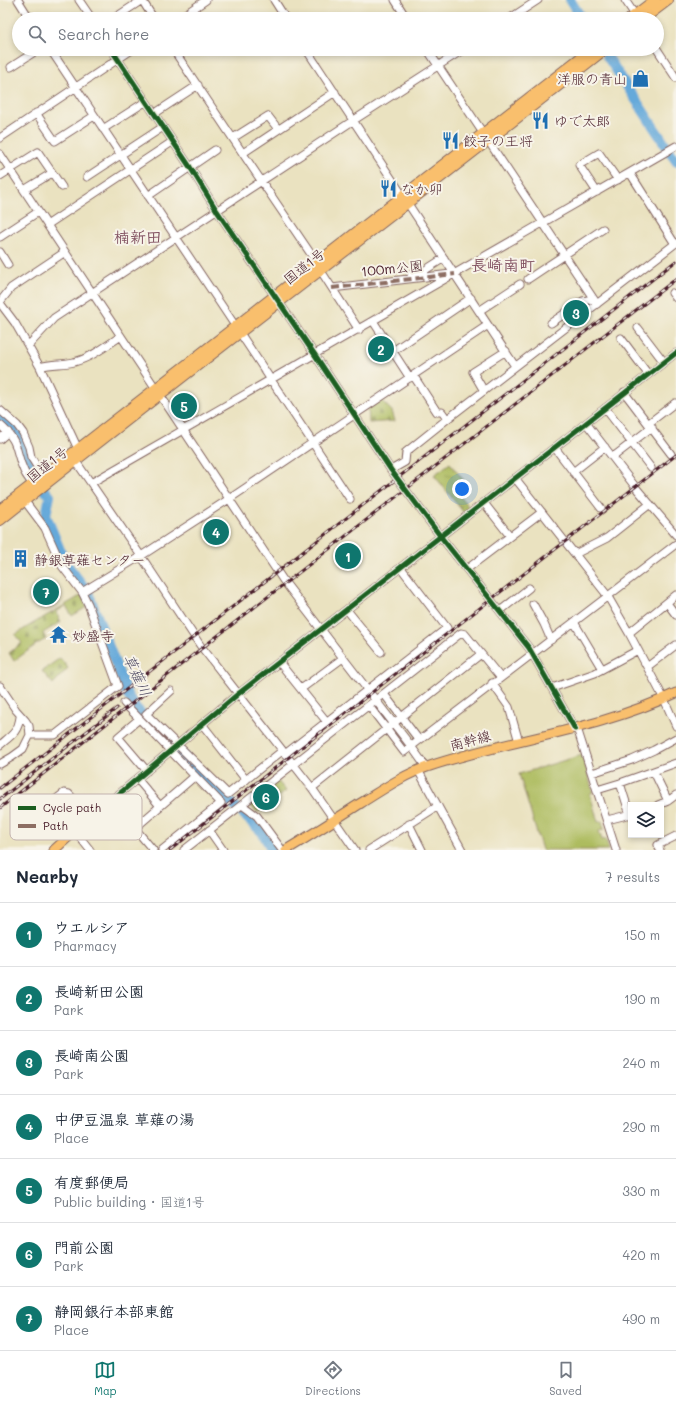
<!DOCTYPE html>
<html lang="en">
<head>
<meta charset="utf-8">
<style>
  body { margin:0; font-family:Mali,"Klee One",sans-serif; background:#f2f2f3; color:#1f2937 }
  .controls { position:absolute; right:12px; bottom:12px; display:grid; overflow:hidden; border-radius:0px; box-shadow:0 2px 6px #0003 }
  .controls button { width:36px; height:36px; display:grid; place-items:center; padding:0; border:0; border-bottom:1px solid #e0e1e3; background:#fff; color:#1f2937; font:20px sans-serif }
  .you { position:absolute; left:462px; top:489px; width:14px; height:14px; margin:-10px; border:3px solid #fff; border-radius:50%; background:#1a73e8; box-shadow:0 0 0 6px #1a73e833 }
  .badge { display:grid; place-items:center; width:26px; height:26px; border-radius:50%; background:#0f766e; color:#fff; font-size:13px; font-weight:700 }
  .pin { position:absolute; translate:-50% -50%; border:2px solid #fff; box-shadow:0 1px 4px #0006 }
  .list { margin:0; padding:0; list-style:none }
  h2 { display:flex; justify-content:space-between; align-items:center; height:52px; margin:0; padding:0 16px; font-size:17px }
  h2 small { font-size:13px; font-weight:400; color:#747a83 }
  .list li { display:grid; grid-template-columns:26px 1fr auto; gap:12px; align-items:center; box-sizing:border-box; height:64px; padding:0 16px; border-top:1px solid #e0e1e3 }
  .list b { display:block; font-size:15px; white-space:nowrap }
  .list p { margin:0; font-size:13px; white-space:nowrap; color:#747a83 }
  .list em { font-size:13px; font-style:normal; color:#747a83 }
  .icon { flex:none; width:22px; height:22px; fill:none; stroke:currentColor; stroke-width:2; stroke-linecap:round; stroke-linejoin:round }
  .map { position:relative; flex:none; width:676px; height:850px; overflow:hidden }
  .search { position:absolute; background:#fff; box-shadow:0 2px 6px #0003; left:12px; right:12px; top:12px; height:44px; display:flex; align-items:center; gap:10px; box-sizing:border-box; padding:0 14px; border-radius:22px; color:#747a83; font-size:15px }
  .sheet { height:500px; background:#fff }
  nav { display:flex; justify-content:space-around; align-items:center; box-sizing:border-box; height:56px; border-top:1px solid #e0e1e3; background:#fff; font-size:11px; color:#747a83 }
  nav a { display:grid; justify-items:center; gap:2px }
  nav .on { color:#0f766e }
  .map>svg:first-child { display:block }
</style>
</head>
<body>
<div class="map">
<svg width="676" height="850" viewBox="0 0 676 850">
  <defs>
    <pattern id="cemetery-stones" width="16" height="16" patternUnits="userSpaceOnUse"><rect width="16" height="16" fill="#adbc5f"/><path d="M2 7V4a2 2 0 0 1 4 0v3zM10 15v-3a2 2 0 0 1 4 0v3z" fill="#8f984f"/></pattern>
    <pattern id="park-tufts" width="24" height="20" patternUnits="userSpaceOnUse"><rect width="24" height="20" fill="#adbc5f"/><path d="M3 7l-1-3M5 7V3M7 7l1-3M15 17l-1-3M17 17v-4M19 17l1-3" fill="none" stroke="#8f984f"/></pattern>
  </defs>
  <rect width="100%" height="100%" fill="#f7f3e8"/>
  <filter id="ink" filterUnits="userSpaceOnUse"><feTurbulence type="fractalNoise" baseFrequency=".025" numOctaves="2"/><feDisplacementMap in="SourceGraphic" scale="8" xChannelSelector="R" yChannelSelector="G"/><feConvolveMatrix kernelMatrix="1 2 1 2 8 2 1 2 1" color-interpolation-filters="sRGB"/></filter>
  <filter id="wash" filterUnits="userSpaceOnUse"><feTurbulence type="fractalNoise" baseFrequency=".012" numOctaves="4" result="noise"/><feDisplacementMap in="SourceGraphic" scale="16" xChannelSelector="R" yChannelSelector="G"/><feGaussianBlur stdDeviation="0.9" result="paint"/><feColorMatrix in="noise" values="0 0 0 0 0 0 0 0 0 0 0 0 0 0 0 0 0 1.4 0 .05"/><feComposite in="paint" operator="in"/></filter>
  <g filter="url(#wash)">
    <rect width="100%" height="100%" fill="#eae2c0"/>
    <path fill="url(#cemetery-stones)" stroke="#7c6e45" d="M381 400 392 411 395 421 369 423 368 408Z
      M82 595 87 607 72 616 66 606 56 612 61 622 43 633 46 639 37 644 14 661 9 653 22 643 15 635 27 627Z
      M60 658 68 668 53 684 42 671Z"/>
    <path fill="url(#park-tufts)" stroke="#7c6e45" d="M583 303H587L586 308 570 322 566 315Z
      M382 340 390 351 380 358 372 346Z
      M450 463 469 487 459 495 470 509 464 513 434 475Z
      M277 780 286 791 258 812 248 804Z"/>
    <path fill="#adbc5f" stroke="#7c6e45" d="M582 755 593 792 590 794 598 822 602 821 604 829 599 831 602 840 606 839 609 850H542L519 774Z"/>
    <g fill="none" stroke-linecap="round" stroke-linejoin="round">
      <path stroke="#65a9da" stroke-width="10" d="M570 0 582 19
        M607 56 676 161
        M0 417C8 424 16 431 21 441 26 451 27 463 33 473 37 482 44 489 50 496L46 515 65 562 88 592 127 694 135 707 152 725
        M168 740 198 772 262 832 272 850"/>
    </g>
  </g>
  <g filter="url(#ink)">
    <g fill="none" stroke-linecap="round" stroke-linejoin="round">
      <defs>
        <path id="minor" d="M18 0 30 19
          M79 0 92 19
          M142 0 154 19
          M274 0 286 19
          M395 0 407 19
          M625 0 637 18
          M113 19 142 0
          M178 19 206 0
          M509 19 538 0
          M50 49 236 327
          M111 49 190 167 217 211 315 355 391 470 441 537 529 648 575 729
          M173 49 262 182 317 263
          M306 49 515 366
          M427 49 597 304
          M657 49 676 78
          M11 67 39 49
          M36 113 55 141 94 116
          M154 114 198 85
          M103 129 145 102
          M0 138 133 49
          M233 138 268 116 278 129
          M243 153 335 92
          M0 154 283 580 411 746 426 767
          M630 173 675 244
          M0 176 38 152 62 187
          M87 177 163 127
          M24 190 52 173
          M597 192 579 165 599 153 618 180
          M148 196 215 150
          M47 225 172 142
          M0 237 38 212
          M0 252 8 265
          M321 271 359 330
          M411 274H419L444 258
          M528 279 603 229
          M332 288 451 274
          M672 293 676 298
          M0 302 11 288 65 252
          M0 303 15 323 40 367 78 449 75 460 141 556 200 645 312 788 355 850
          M479 311 520 284
          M373 321 410 378
          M551 323 583 301 593 299
          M638 328 664 362
          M240 333 350 499
          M621 338 648 374
          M28 346 54 318 354 120 464 49
          M393 351 471 298
          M40 367C52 363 63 365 74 362 91 358 106 346 121 336
          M413 375 437 412H442L447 419
          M484 391 473 372 506 351
          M624 392 671 454
          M605 408 651 468
          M0 410 17 425 23 433 29 447 31 457 43 476
          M586 423 637 489 676 535
          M649 423 675 403
          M0 425C21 443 14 450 24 471 26 476 30 480 32 484
          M0 439 8 432
          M555 448 601 508
          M613 457 652 427
          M391 470 405 462 406 452 446 420 676 243
          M573 472 605 447
          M515 478 607 595 629 633 664 699 676 726
          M91 483 676 146
          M24 500 45 528 62 566 82 592 88 604 118 686 55 735H30
          M484 503 510 536
          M575 554 607 538 650 504
          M467 569 542 512
          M82 592 141 556 229 499 488 325
          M667 603 676 615
          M533 604 544 624 551 640
          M347 610 381 652
          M500 611 529 588
          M574 622 602 669
          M629 633 676 595
          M279 662 327 722
          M647 667 676 645
          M492 683 509 707 519 742
          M0 686 16 710 25 720 29 726 30 735 23 749 12 757 0 764
          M552 688 595 673 638 650
          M301 689 343 658
          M171 691 146 714 228 794 282 751
          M384 694 419 740
          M124 703 221 803 162 850
          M369 706 404 752 676 544
          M139 719 118 737 147 771
          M202 724 246 780
          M577 728 616 850
          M0 745C12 735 18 732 20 717
          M285 754 447 628 401 568
          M418 770 462 850
          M654 772 668 801
          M592 773 632 760 654 750 676 738
          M138 780 160 806
          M620 783 630 815
          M312 788 481 654
          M597 790 620 783 676 763
          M112 801 153 850
          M242 805 257 816 282 850
          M658 805 668 801 676 795
          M607 820 631 814
          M409 824 422 850
          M71 826C71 822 70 818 70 815 73 803 81 807 69 794L64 793 55 800 53 804 57 813 71 826 90 850
          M135 828 195 776
          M209 830 223 850
          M75 831 238 694 676 353
          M184 850 461 633 465 634 500 677
          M369 850 438 806
          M660 850 658 845 676 836"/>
        <path id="major" d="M54 850 75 831
          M286 850C311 835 336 819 361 803 382 790 403 775 427 767 509 739 597 731 676 693"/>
        <path id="highway" d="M630 19 655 0
          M643 19 668 0
          M0 510 592 49
          M0 520C200 361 404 207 605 49"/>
      </defs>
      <use href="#minor" stroke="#82635f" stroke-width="9"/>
      <use href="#major" stroke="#82635f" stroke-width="11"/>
      <use href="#highway" stroke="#82635f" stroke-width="12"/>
      <use href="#minor" stroke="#fff" stroke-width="7"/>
      <use href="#major" stroke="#f9bf6d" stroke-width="9"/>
      <use href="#highway" stroke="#f9bf6d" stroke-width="10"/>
      <defs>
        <path id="rail" d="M0 788 676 261
          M0 799 117 708
          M0 808 202 648 676 279
          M170 850 676 455"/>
      </defs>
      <use href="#rail" stroke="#4a1f2b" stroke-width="3"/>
      <use href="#rail" stroke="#f7f3e8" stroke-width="1.5" stroke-dasharray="4.5" stroke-linecap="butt"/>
      <path stroke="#8d6e63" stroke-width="4" stroke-dasharray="8 4" stroke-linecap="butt" d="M332 288 455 274"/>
      <defs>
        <path id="cycleway" d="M111 49 190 167 217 211 315 355 391 470 441 537 529 648 575 729
          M75 831 238 694 676 353"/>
      </defs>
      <use href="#cycleway" stroke="#f7f3e8" stroke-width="8"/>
      <use href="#cycleway" stroke="#1b5e20" stroke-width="5"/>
    </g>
  </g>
  <defs>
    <symbol id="shop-bare" viewBox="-9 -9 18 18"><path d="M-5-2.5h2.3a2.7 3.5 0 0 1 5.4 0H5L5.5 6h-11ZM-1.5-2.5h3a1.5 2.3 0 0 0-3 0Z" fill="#1f6fb2" stroke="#f7f3e8" stroke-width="2.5" paint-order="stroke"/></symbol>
    <symbol id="restaurant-bare" viewBox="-9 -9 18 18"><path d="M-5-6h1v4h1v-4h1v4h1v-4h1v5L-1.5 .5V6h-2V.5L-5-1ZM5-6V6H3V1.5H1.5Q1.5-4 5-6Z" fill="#1f6fb2" stroke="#f7f3e8" stroke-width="2.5" paint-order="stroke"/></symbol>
    <symbol id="building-bare" viewBox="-9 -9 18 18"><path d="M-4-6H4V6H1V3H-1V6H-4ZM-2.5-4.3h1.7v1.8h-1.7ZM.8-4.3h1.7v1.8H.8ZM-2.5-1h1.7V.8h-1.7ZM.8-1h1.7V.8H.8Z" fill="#1f6fb2" stroke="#f7f3e8" stroke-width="2.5" paint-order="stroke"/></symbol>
    <symbol id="temple-bare" viewBox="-9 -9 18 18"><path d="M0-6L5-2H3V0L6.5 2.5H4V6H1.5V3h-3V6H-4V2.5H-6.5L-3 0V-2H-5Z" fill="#1f6fb2" stroke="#f7f3e8" stroke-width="2.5" paint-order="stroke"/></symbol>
  </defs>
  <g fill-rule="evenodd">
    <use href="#shop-bare" x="628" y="66" width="25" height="25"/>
    <use href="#restaurant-bare" x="528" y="108" width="25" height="25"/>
    <use href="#restaurant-bare" x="438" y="128" width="25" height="25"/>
    <use href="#restaurant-bare" x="376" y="176" width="25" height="25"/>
    <use href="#building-bare" x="8" y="546" width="25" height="25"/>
    <use href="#temple-bare" x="46" y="622" width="25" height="25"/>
  </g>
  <g text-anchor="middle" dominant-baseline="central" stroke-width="4" stroke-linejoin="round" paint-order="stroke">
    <g font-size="14" fill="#4a1f2b" stroke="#f7f3e8" text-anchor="start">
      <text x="627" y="78" text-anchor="end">洋服の青山</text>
      <text x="554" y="120">ゆで太郎</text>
      <text x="463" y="140">餃子の王将</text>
      <text x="401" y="188">なか卯</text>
      <text x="34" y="559">静銀草薙センター</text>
      <text x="72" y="635">妙盛寺</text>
    </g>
    <g font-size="14" fill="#4a1f2b" stroke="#f7f3e8">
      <text transform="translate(304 266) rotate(-38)">国道1号</text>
      <text transform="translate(392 268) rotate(-6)">100m公園</text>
      <text transform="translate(47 464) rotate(-39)">国道1号</text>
      <text transform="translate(470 740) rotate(-15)">南幹線</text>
    </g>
    <g font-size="15" font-style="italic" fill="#534f68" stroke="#f7f3e8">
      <text transform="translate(138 675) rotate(65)">草薙川</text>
    </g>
    <g font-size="16" font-weight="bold" fill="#825262" stroke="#f7f3e8">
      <text x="138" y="236">楠新田</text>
      <text x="503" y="264">長崎南町</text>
    </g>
  </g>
  <rect x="10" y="794" width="132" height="46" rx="6" fill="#f7f3e8" stroke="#c3b3af" stroke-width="1"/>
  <rect x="18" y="806" width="18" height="4" fill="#1b5e20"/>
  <rect x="18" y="824" width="18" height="4" fill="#8d6e63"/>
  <g font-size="11" fill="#4a1f2b">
    <text x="43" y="812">Cycle path</text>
    <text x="43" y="830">Path</text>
  </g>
</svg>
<div class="controls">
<button><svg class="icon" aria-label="layers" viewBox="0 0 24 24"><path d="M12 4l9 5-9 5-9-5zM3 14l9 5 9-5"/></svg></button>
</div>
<div class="you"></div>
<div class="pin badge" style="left:348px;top:556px">1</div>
<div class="pin badge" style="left:381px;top:349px">2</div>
<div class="pin badge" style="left:576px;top:313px">3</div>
<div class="pin badge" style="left:216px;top:532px">4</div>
<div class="pin badge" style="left:184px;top:406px">5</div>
<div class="pin badge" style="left:266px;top:797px">6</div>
<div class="pin badge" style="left:46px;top:592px">7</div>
<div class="search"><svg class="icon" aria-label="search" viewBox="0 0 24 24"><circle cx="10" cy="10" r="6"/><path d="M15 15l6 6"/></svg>Search here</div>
</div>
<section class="sheet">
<h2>Nearby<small>7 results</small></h2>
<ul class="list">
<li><span class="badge">1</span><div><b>ウエルシア</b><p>Pharmacy</p></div><em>150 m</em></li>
<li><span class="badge">2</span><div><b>長崎新田公園</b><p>Park</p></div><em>190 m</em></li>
<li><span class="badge">3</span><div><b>長崎南公園</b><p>Park</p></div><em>240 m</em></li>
<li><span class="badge">4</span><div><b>中伊豆温泉 草薙の湯</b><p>Place</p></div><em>290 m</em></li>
<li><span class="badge">5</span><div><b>有度郵便局</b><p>Public building · 国道1号</p></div><em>330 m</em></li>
<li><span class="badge">6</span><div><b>門前公園</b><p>Park</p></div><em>420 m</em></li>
<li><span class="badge">7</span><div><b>静岡銀行本部東館</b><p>Place</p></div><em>490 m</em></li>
</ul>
</section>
<nav>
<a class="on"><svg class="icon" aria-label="map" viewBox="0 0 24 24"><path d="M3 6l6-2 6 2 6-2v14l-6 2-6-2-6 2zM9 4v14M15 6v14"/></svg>Map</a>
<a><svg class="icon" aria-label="directions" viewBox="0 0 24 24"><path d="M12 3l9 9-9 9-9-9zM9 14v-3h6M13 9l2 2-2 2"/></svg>Directions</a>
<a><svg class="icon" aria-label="saved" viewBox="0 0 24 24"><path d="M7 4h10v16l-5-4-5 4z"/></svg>Saved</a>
</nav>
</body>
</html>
